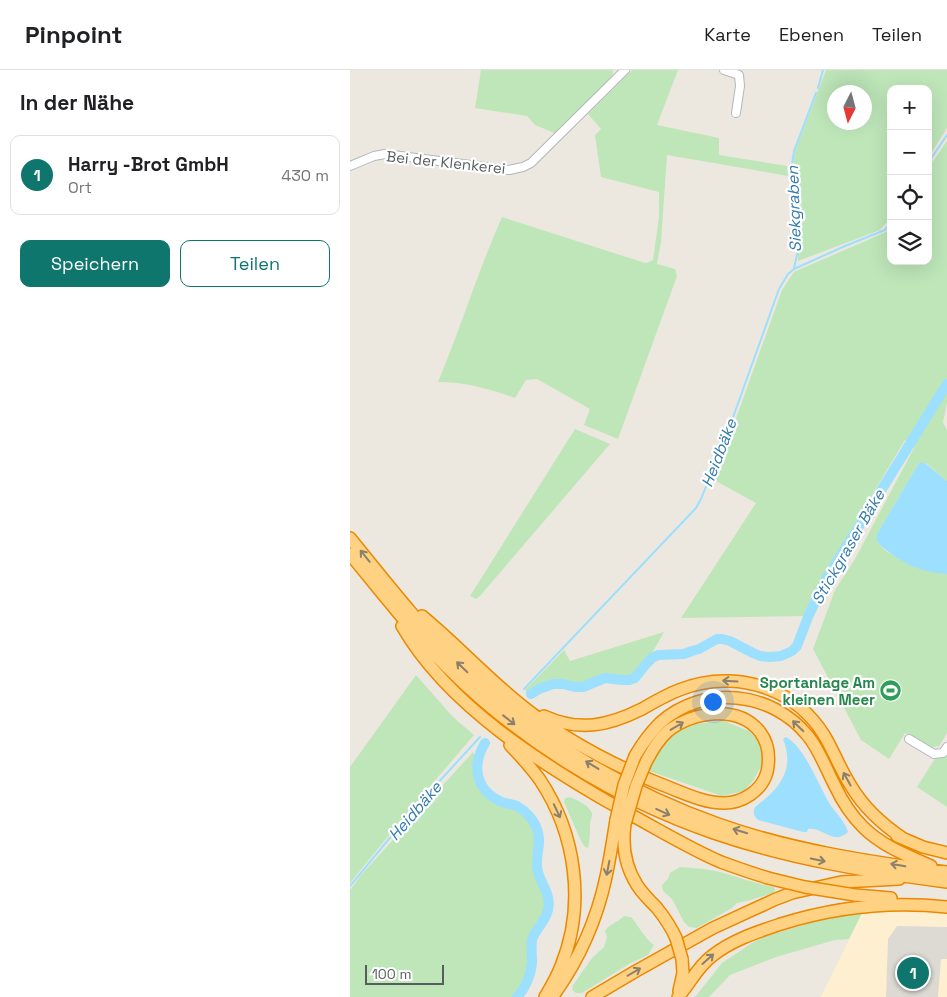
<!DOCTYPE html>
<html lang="de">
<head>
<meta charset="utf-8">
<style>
  body { margin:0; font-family:"Space Grotesk",sans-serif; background:#f2f2f2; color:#202124 }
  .controls { position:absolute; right:15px; top:15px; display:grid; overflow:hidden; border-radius:10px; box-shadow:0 5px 20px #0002 }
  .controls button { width:45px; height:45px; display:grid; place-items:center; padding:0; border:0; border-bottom:1px solid #e0e0e0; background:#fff; color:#202124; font:25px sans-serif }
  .compass { position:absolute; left:477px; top:15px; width:45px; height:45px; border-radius:50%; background:#fff; box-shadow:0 5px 20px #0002; rotate:186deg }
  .scale { position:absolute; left:15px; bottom:12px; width:79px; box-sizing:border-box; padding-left:5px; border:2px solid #585d61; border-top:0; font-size:14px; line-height:18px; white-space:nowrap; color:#585d61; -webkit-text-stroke:4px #fff; paint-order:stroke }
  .you { position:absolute; left:362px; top:631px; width:18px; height:18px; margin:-12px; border:4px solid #fff; border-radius:50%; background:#1a73e8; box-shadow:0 0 0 8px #1a73e833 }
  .badge { display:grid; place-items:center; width:32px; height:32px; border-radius:50%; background:#0f766e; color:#fff; font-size:16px; font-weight:700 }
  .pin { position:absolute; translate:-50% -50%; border:2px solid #fff; box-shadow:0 1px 5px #0006 }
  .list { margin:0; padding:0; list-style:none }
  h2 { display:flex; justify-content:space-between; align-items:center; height:65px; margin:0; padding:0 20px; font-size:21px }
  h2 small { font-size:16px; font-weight:400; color:#757577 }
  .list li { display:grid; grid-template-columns:32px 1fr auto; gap:15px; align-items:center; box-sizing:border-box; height:80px; margin:0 10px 10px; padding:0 10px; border:1px solid #e0e0e0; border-radius:10px }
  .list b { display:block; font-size:19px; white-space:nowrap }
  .list p { margin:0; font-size:16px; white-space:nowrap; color:#757577 }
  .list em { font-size:16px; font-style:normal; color:#757577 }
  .actions { display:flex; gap:10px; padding:15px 20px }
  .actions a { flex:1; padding:11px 0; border:1px solid #0f766e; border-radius:10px; text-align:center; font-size:18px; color:#0f766e }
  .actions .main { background:#0f766e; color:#fff }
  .icon { flex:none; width:28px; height:28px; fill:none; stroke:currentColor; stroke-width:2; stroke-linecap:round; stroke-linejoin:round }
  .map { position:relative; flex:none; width:597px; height:927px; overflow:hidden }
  header { display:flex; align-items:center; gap:30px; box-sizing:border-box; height:70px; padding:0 25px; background:#fff; border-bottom:1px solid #e0e0e0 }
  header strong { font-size:24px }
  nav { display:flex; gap:28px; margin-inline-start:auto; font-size:18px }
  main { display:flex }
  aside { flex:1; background:#fff }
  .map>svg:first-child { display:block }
</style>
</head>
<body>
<header>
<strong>Pinpoint</strong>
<nav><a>Karte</a><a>Ebenen</a><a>Teilen</a></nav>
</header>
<main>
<aside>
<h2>In der Nähe<small></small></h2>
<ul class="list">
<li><span class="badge">1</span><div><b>Harry -Brot GmbH</b><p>Ort</p></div><em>430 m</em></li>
</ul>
<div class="actions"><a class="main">Speichern</a><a>Teilen</a></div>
</aside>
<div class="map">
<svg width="597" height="927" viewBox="0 0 597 927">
  <rect width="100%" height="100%" fill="#ede8df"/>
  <path fill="#ffefd1" d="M553 838 597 842V927H471L512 843Z"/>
  <path fill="#dddad4" d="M547 856 597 857V889H591L588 927H536L538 869Z"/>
  <path fill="#bee6b9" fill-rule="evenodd" d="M131 0H263L262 9 207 64 185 55 177 46 125 38Z
    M282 0H328L307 55 369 68V85L437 96 438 106 317 85 311 172 307 194 325 199 327 206 268 369 234 355 240 339 187 309 176 310 165 328C140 319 115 312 88 312 111 257 128 201 152 147L295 193 299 192 303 190 309 147V122L251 107 245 65 251 59 238 44Z
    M476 0H597V58L578 88V19H541V147L530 160 448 191 443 94 445 81ZM484 22H514V52H484Z
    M597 71V333L593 352 597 360V411L576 393H569L527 464V472L536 481 567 498 597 504V663L589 676 579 678 555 663 539 689 511 670 463 579 485 520 505 489 564 378 555 370 469 513 457 546 331 548 406 433 364 410 432 220 444 202 536 162 541 155V191H578V99Z
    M225 359 260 374 130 526 126 529 120 526Z
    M314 562C307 574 295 599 282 606 275 610 267 606 259 606 249 606 243 612 234 614 225 616 218 611 211 611 200 610 186 616 178 623L175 620 214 580 220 591Z
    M66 605 103 647 124 665 53 748 0 813V697Z
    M374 651 399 661 411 673 413 693 403 711 394 721 372 726 299 701 306 685 322 665 345 654Z
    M123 682C130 694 120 707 132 722 141 734 161 733 172 744 183 755 188 769 186 785 186 789 185 793 185 797 187 814 202 824 196 844 192 856 182 862 180 874 177 892 182 898 173 915 170 920 169 924 164 927H0V820L11 805Z
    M597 685V737L567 717 586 687Z
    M220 727C227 730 239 735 242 743 243 746 240 750 240 754 240 762 240 770 238 778L235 777 231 771 214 732 215 728Z
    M330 797C344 798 357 799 370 802 388 807 405 814 424 817L425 820 423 823 401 830 387 833 382 838 347 858 339 857 334 852 322 829 313 821 312 815 318 809 320 803Z
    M512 843 499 869 485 870 426 887 380 905 359 927H345L372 893 408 869 469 850Z
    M274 846 281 847C288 855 295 869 304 875L298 885 279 894 232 923H226L222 920 223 915 242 888 254 877 257 867 255 861C262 852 267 853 274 846Z"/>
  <path fill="#9cdfff" d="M569 393H575L597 411V504C589 503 580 502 573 500 559 497 537 482 527 472V464Z
    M436 667C455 677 469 717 481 736 487 744 495 752 498 762 483 776 474 757 458 759L457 762H453L408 750C405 747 403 744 404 740 405 735 412 732 415 729 435 712 443 694 433 669Z"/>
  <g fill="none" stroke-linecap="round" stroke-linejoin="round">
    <path stroke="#9cdfff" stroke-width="2" d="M468 18 473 0
      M578 93 597 65
      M444 198 447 185 441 101 444 81 466 23
      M174 619 346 438 351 429 381 353 429 219 438 204 444 199 495 176 535 160 541 151
      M0 816 62 741 130 667"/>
    <path stroke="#9cdfff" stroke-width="10" d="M181 624 189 619 203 614H213L225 617H233L255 608 272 610H279L285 608 297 593 302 588 308 585 334 584 342 581 349 579 367 569H372L380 571 403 583 410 586 420 587 431 586 442 581 447 576 458 547 475 511 597 314
      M135 673C121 696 126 721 152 732 157 734 163 734 167 736 176 741 184 750 187 759 192 772 186 784 187 796 188 813 202 821 198 840 195 853 185 859 182 870 181 878 182 885 182 893 181 905 175 919 167 927"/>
    <defs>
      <path id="minor" d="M374 0 389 5 390 16 386 43
        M0 96 24 86 35 84 159 100 173 97 181 93 275 0
        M559 669 584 684 593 683 597 677"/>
      <path id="highway" d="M0 468C35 511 69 555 109 594 181 665 272 720 368 754 441 780 520 792 597 802
        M0 484C32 523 63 563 99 599 171 671 267 730 364 763 439 789 519 802 597 812
        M72 546C106 574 136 607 171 635 216 671 268 698 323 719 338 725 356 733 374 733 392 733 412 721 417 702 420 688 419 674 410 662 388 634 343 642 318 661 308 670 302 681 296 692
        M52 556C98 636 194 696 274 741 306 758 338 778 371 792 387 798 402 803 418 808
        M194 646C229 662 258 656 292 639 304 632 316 625 329 620 361 607 397 608 428 623 449 633 467 651 478 672 486 687 492 702 501 716 514 738 533 755 554 769
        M160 675C170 686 181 697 190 710 226 764 236 835 211 896 207 907 201 917 195 927
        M285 686C292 674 300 663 310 653 353 614 422 621 458 666 470 681 476 699 485 716 492 731 501 745 513 757 532 776 556 785 581 796
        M275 754C272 775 275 796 287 815 292 823 300 831 307 838 315 848 321 857 326 868
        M547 766 573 777 597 783
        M505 825 541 828
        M329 921 333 903 332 889
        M203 926C229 890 247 849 256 807 260 788 263 769 266 750
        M242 927 286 901 363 858 426 829 442 823 491 812 549 809
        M328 927C340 914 347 897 362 886 382 870 407 862 431 854 485 837 540 831 597 837"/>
    </defs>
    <use href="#minor" stroke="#b2b7bb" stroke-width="10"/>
    <use href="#highway" stroke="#eb8800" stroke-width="14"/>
    <use href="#minor" stroke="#fff" stroke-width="8"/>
    <use href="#highway" stroke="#ffd283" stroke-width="11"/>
    <defs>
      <path id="highway-bridge" d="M266 750 274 715 285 686
        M275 754 286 716 296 692
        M418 808 455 817 505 825
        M326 868 332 889"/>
    </defs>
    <use href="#highway-bridge" stroke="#eb8800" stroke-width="14" stroke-linecap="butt"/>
    <use href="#highway-bridge" stroke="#ffd283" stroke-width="11"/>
  </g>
  <defs><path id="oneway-shaft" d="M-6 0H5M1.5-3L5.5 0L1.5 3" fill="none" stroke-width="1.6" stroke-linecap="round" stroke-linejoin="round" transform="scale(1.25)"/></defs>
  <g stroke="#8a806b">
    <use href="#oneway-shaft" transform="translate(15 486) rotate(-129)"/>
    <use href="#oneway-shaft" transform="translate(112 597) rotate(-136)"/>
    <use href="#oneway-shaft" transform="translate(380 611) rotate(-177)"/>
    <use href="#oneway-shaft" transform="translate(159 650) rotate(38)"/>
    <use href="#oneway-shaft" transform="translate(327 656) rotate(-31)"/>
    <use href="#oneway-shaft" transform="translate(448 656) rotate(-136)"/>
    <use href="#oneway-shaft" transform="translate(242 695) rotate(-149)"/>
    <use href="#oneway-shaft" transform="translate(497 709) rotate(-119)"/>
    <use href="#oneway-shaft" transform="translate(207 741) rotate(65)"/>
    <use href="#oneway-shaft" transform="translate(313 742) rotate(24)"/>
    <use href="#oneway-shaft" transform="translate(390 761) rotate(-163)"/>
    <use href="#oneway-shaft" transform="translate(468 790) rotate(12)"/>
    <use href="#oneway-shaft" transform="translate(548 795) rotate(-170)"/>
    <use href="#oneway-shaft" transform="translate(258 798) rotate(101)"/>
    <use href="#oneway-shaft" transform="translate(358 889) rotate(-42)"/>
    <use href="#oneway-shaft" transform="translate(284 902) rotate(-30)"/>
  </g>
  <defs>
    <symbol id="stadium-disc" viewBox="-11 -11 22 22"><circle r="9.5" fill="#2e9e5b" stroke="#fff"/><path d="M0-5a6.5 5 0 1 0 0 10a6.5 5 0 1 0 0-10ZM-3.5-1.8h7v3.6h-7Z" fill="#fff"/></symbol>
  </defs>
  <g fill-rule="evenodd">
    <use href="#stadium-disc" x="528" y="608" width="25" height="25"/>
  </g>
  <g text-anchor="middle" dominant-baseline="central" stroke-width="4.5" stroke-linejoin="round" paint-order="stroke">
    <g font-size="15" fill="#585d61" stroke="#fff">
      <text transform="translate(96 92) rotate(6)">Bei der Klenkerei</text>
    </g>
    <g font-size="15" font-weight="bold" fill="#27864d" stroke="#fff" text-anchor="end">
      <text x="525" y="612">Sportanlage Am<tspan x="525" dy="17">kleinen Meer</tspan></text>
    </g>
    <g font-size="16" font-style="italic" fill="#337bad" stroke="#fff">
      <text transform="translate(444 139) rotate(-92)">Siekgraben</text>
      <text transform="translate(369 383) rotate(-69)">Heidbäke</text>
      <text transform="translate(498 477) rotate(-60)">Stickgraser Bäke</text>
      <text transform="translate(65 741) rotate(-49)">Heidbäke</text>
    </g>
  </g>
</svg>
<div class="controls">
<button>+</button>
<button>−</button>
<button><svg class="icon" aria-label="locate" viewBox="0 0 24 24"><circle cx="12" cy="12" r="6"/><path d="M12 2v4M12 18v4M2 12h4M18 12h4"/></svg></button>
<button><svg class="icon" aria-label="layers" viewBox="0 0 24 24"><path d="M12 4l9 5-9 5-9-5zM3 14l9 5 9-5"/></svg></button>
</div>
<svg class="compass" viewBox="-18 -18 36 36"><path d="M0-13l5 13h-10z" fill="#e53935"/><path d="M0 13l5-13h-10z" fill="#757577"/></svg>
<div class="scale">100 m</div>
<div class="you"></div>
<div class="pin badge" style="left:563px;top:903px">1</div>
</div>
</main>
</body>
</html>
